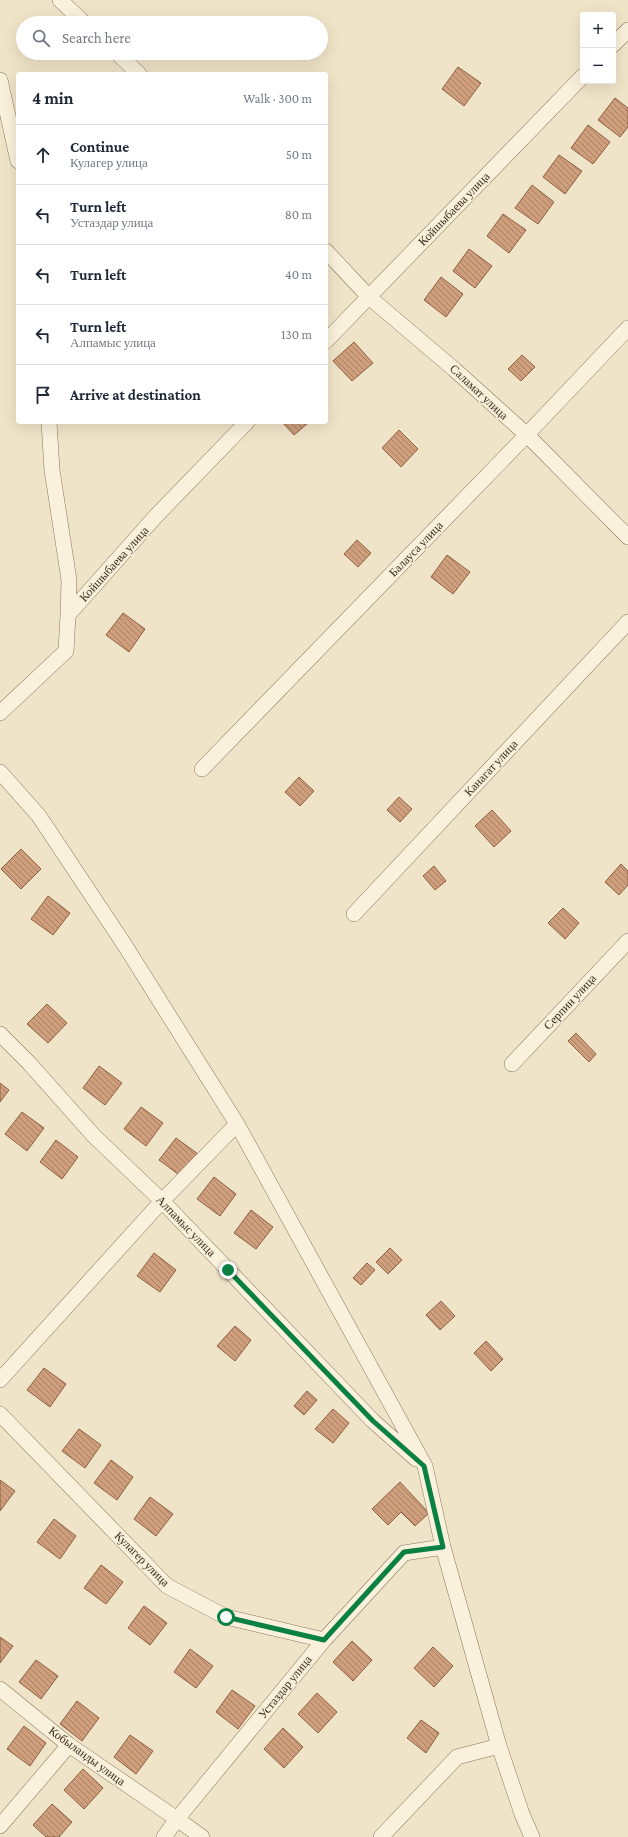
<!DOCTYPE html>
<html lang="en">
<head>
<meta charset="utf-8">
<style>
  body { margin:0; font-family:"Crimson Pro",serif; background:#f2f2f3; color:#1f2937 }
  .controls { position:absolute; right:12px; top:12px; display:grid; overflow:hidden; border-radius:4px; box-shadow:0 4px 16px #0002 }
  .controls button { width:36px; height:36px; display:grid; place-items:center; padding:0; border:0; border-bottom:1px solid #e0e1e3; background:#fff; color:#1f2937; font:20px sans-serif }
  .stop { position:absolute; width:12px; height:12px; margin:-9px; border:3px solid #0b8043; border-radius:50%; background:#fff }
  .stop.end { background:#0b8043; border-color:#fff; box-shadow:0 1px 4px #0008 }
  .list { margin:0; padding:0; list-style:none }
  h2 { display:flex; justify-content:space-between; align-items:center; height:52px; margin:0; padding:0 16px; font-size:17px }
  h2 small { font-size:13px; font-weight:400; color:#747a83 }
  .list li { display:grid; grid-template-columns:26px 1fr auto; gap:12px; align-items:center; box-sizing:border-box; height:60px; padding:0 16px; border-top:1px solid #e0e1e3 }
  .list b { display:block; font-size:15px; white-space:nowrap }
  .list p { margin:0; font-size:13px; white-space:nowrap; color:#747a83 }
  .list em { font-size:13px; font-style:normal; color:#747a83 }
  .icon { flex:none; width:22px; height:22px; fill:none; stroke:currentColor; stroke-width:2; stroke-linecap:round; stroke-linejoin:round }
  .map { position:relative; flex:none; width:628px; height:1837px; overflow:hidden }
  .search { position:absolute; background:#fff; box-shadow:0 4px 16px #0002; left:16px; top:16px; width:312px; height:44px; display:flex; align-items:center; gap:10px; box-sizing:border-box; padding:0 14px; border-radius:22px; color:#747a83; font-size:15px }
  .panel { position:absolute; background:#fff; box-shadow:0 4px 16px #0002; left:16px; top:72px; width:312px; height:352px; border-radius:4px }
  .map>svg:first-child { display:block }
</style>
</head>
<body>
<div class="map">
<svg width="628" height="1837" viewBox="0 0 628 1837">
  <defs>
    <pattern id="building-back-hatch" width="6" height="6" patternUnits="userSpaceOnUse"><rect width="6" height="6" fill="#cf9f7d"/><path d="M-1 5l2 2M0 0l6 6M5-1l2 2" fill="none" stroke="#a98266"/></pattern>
  </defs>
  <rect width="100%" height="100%" fill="#f0e4c8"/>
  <path fill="url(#building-back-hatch)" stroke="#8d5f41" d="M458 67 481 83 464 106 442 89Z
    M615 98 628 108V127L620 137 598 120Z
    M588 125 610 142 593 164 571 148Z
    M559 155 582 171 565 194 543 177Z
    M532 185 554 202 538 224 515 208Z
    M503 214 526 230 509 253 487 236Z
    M469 249 492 266 475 288 453 271Z
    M441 277 463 294 446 317 424 300Z
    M354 342 373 363 352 381 333 361Z
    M522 355 535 367 521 381 508 369Z
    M282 422H307L308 423 294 435Z
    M399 430 418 449 401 467 382 448Z
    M357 540 371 553 358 567 344 554Z
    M447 555 470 572 453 594 431 577Z
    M123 613 145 629 129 652 106 635Z
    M299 777 314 791 300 806 285 792Z
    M399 797 412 809 400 822 387 810Z
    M492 810 511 831 494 847 475 826Z
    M21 849 41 869 21 889 1 869Z
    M621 864 628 871V885L619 895 605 882Z
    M434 866 446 881 435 890 423 876Z
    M48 896 70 913 53 935 31 919Z
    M563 908 579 923 565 939 548 923Z
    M47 1004 67 1023 48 1043 27 1024Z
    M576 1033 596 1054 589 1062 568 1041Z
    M99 1066 122 1083 105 1105 83 1088Z
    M0 1083 9 1090 0 1102Z
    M141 1107 163 1123 146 1146 124 1129Z
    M22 1112 44 1128 27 1151 5 1134Z
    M176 1138 198 1154 182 1177 159 1160Z
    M56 1140 78 1157 62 1179 40 1162Z
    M214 1177 236 1194 220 1216 197 1199Z
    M251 1210 273 1227 256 1249 234 1233Z
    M390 1248 402 1260 388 1274 376 1262Z
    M154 1253 176 1270 160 1292 137 1276Z
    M367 1263 375 1270 361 1285 353 1278Z
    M441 1301 455 1316 440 1330 426 1315Z
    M235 1326 251 1340 235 1361 217 1346Z
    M486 1341 503 1359 491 1371 474 1353Z
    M44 1368 66 1384 50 1407 27 1390Z
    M307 1391 317 1400 304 1415 294 1406Z
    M333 1409 349 1423 333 1443 315 1429Z
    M79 1429 101 1445 85 1468 62 1451Z
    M111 1460 133 1477 117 1500 94 1483Z
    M0 1480 15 1491 0 1511Z
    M400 1482 429 1513 415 1526 401 1512 388 1525 372 1509Z
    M150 1497 173 1514 156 1536 134 1519Z
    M54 1519 76 1536 60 1559 37 1542Z
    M101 1565 123 1582 106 1604 84 1588Z
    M144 1606 167 1623 150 1645 128 1628Z
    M0 1637 13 1646 0 1663Z
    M352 1641 372 1660 353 1681 333 1662Z
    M433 1647 453 1666 434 1687 414 1668Z
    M190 1649 213 1666 196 1688 174 1672Z
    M36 1660 58 1676 41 1699 19 1682Z
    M232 1690 255 1706 238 1729 216 1712Z
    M317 1693 337 1712 318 1733 298 1714Z
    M77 1701 99 1718 82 1741 60 1724Z
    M421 1720 439 1733 426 1753 407 1738Z
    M24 1726 46 1743 30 1766 7 1749Z
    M283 1728 303 1747 284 1768 264 1749Z
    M130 1735 153 1751 136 1774 114 1757Z
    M83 1769 103 1788 84 1809 64 1790Z
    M52 1804 72 1822 59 1837H46L33 1825Z"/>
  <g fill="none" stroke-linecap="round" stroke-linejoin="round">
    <defs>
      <path id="minor" d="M60 0 84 23
        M613 45 628 30
        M117 53 139 74
        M0 80 18 161
        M326 251 369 297 455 370 527 435 628 537
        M326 341 583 76
        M49 422 52 470 69 580 68 615
        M0 713 66 651 68 615 156 516 247 422
        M202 769 515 447 628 328
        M0 772 39 816 124 944 237 1124 425 1466 443 1547 499 1746 522 1814 532 1837
        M354 914 628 622
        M0 1034 29 1063 94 1136 162 1201 373 1421 416 1459
        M512 1064 628 941
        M0 1380 162 1201 237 1124
        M0 1414 167 1586 226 1617 324 1640
        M0 1689 69 1745 177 1819 324 1640 404 1553 443 1547
        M0 1826 69 1745
        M164 1837 177 1819 202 1837
        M381 1837 457 1757 499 1746"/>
    </defs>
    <use href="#minor" stroke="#8d765c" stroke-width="16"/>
    <use href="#minor" stroke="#faf1dc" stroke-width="15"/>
  </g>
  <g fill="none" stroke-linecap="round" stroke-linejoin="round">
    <path stroke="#0b8043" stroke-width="5" d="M226 1617 324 1640 404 1552 443 1547 424 1466 373 1421 228 1270"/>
  </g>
  <g text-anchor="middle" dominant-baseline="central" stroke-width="3" stroke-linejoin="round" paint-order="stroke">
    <g font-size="12" fill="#3d2e20" stroke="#f7eed8">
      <text transform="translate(454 209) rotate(-46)">Койшыбаева улица</text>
      <text transform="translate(479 392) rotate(43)">Саламат улица</text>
      <text transform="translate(416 549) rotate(-46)">Балауса улица</text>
      <text transform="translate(114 564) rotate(-48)">Койшыбаева улица</text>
      <text transform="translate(491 768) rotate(-47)">Канагат улица</text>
      <text transform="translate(570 1002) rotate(-47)">Серпин улица</text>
      <text transform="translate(186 1226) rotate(46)">Алпамыс улица</text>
      <text transform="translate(142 1559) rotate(45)">Кулагер улица</text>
      <text transform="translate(285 1687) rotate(-51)">Устаздар улица</text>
      <text transform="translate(87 1756) rotate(36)">Кобыланды улица</text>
    </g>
  </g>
</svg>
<div class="controls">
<button>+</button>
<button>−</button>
</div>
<div class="stop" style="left:226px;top:1617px"></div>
<div class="stop end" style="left:228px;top:1270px"></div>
<div class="search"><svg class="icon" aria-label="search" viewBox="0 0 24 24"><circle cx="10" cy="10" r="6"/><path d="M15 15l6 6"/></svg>Search here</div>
<section class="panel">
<h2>4 min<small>Walk · 300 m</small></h2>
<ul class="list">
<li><svg class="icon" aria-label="ahead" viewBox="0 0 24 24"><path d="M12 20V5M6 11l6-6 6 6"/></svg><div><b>Continue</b><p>Кулагер улица</p></div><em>50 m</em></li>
<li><svg class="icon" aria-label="left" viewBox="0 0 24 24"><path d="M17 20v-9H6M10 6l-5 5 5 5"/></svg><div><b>Turn left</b><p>Устаздар улица</p></div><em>80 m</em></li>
<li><svg class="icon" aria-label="left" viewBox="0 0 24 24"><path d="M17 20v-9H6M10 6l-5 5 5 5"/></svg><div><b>Turn left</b></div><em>40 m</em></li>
<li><svg class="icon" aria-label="left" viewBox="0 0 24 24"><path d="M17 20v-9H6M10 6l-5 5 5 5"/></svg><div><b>Turn left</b><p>Алпамыс улица</p></div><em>130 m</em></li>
<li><svg class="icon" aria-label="arrive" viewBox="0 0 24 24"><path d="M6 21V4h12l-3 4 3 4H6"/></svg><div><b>Arrive at destination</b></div></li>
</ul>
</section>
</div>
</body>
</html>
